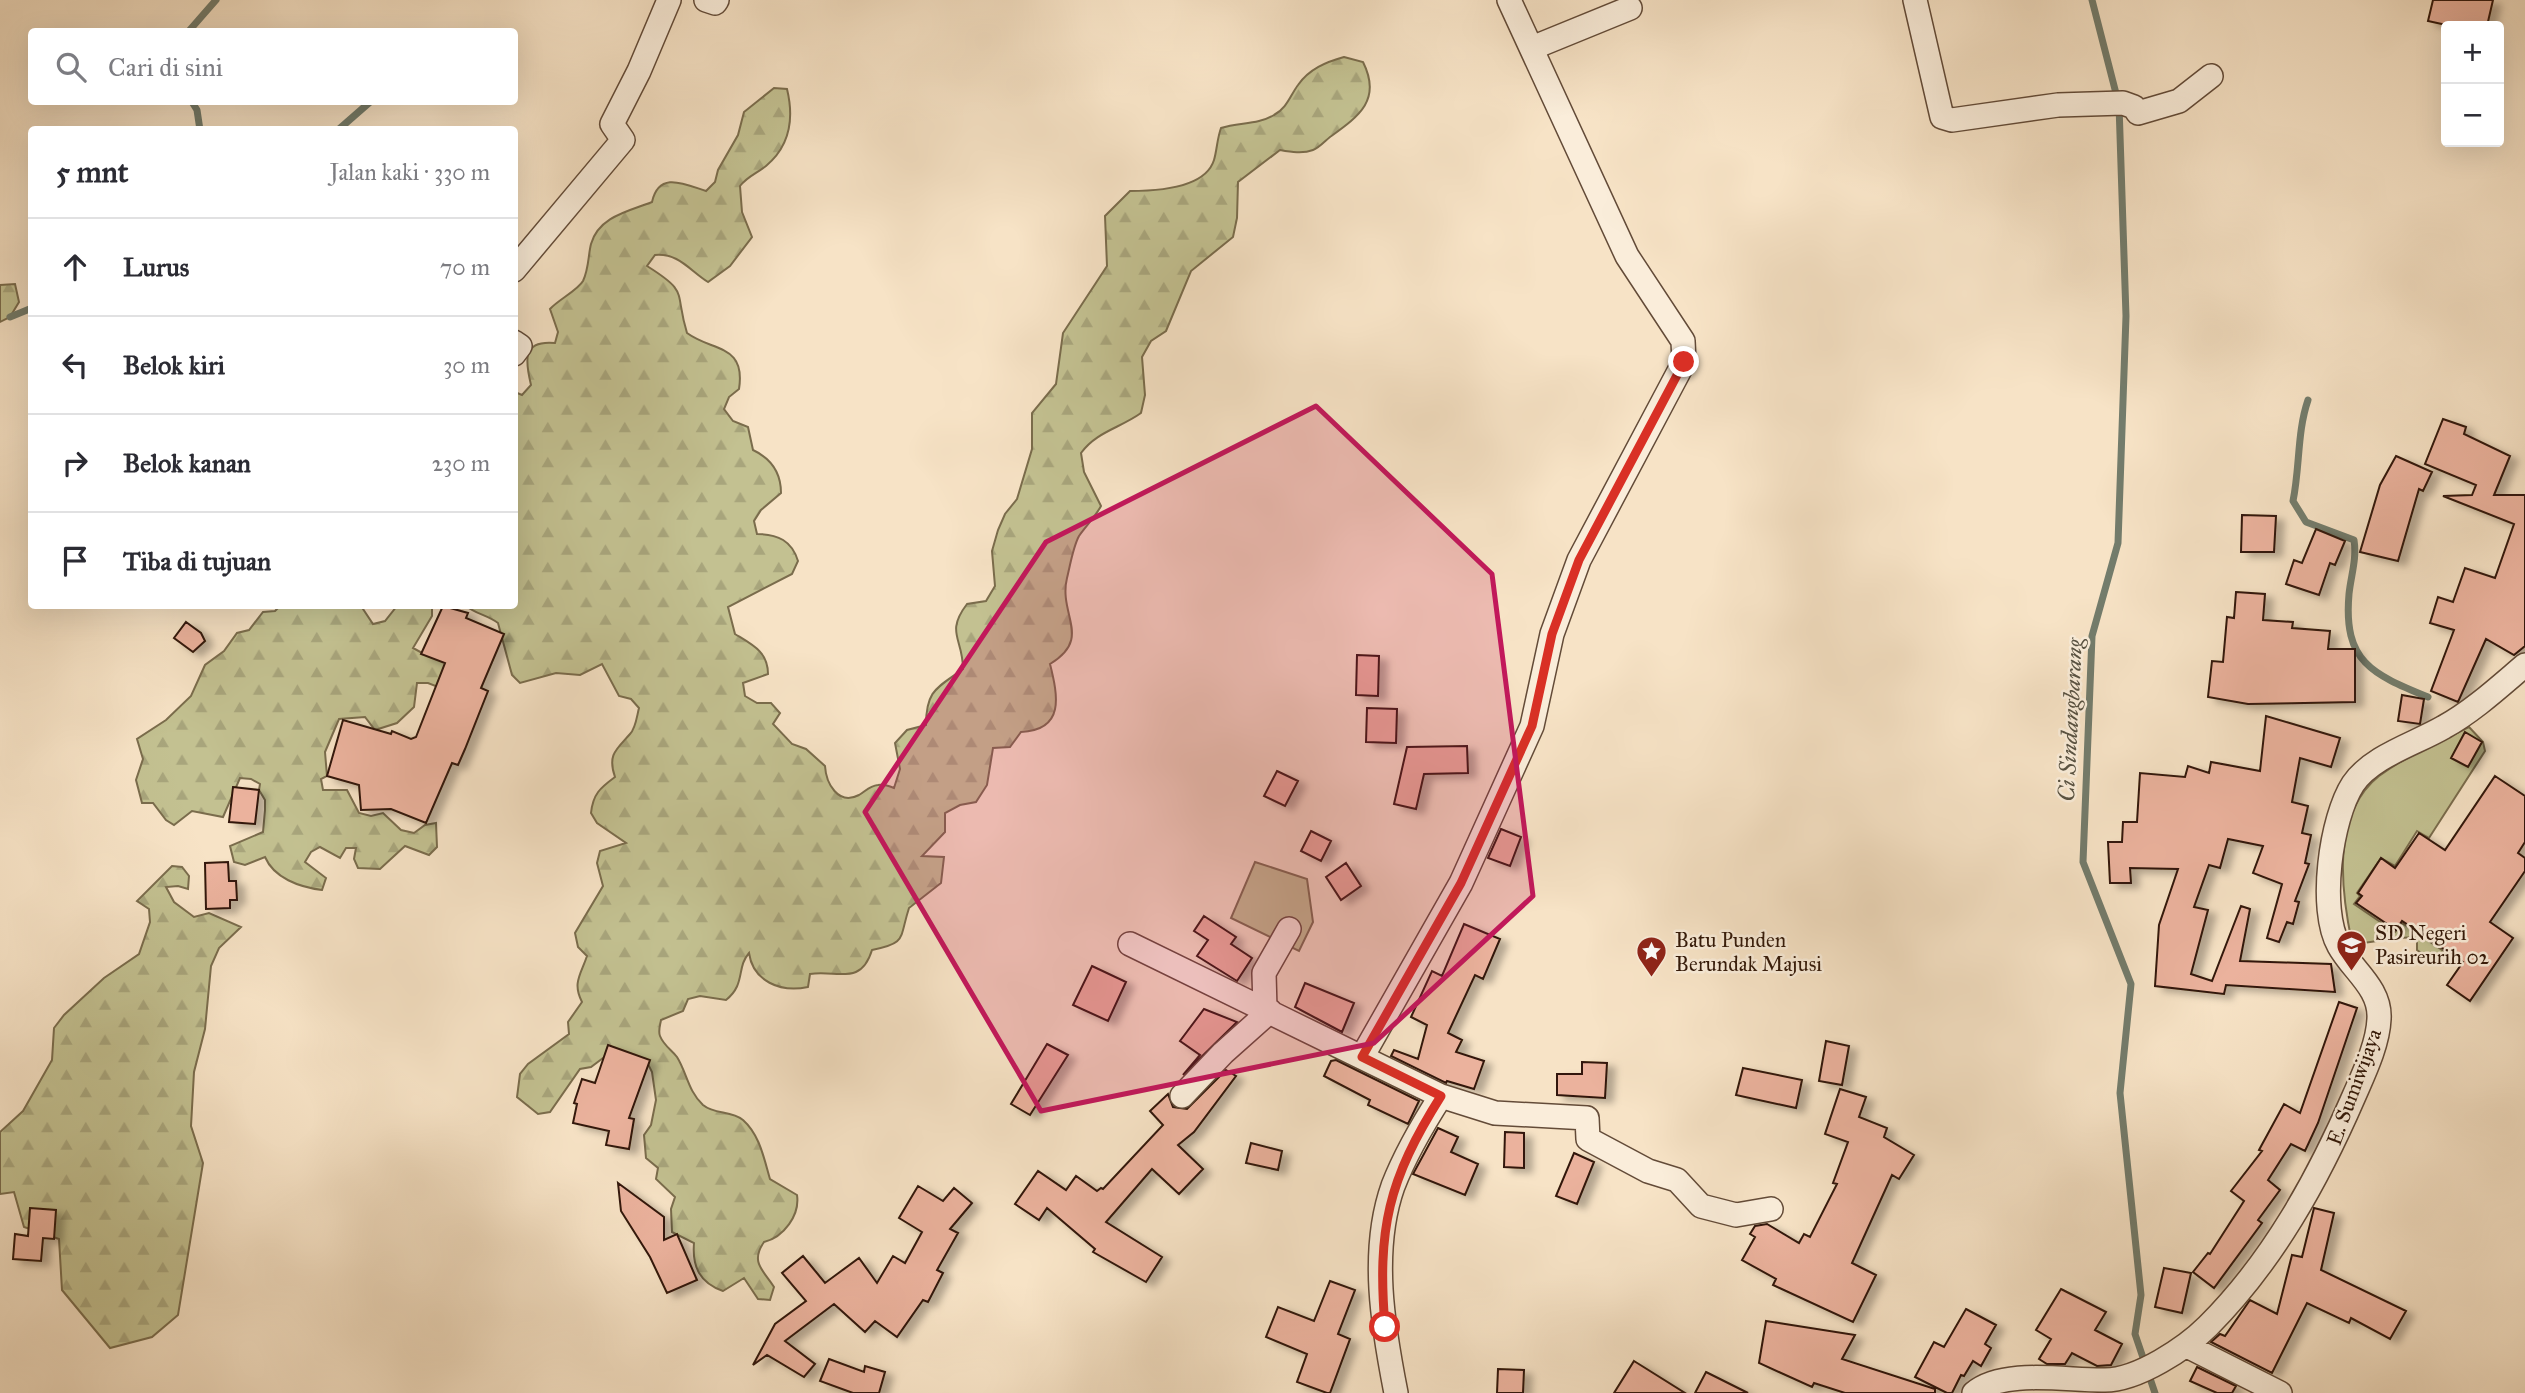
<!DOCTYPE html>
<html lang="id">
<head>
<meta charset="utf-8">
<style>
  body { margin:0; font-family:"IM FELL Great Primer",serif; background:#f2f2f3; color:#2b2b33 }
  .controls { position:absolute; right:21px; top:21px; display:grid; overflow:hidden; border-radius:7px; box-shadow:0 7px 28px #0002 }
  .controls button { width:63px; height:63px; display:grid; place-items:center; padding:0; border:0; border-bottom:2px solid #e1e1e2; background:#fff; color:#2b2b33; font:35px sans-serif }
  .stop { position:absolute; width:21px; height:21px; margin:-16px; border:5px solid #d93025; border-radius:50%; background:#fff }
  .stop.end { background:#d93025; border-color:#fff; box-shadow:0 2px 7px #0008 }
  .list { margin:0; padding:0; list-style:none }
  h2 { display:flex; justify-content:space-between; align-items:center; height:91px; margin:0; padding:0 28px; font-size:30px }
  h2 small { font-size:23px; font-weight:400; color:#7c7c81 }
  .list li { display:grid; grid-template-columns:46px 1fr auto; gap:21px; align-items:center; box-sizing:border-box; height:98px; padding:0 28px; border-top:2px solid #e1e1e2 }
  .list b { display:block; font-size:26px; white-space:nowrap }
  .list em { font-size:23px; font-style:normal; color:#7c7c81 }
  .icon { flex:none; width:38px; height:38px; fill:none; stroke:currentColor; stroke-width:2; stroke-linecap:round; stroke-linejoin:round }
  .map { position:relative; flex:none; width:2525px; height:1393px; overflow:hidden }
  .search { position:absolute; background:#fff; box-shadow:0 7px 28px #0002; left:28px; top:28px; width:490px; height:77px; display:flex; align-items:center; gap:18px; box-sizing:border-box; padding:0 24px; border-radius:7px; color:#7c7c81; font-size:26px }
  .panel { position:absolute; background:#fff; box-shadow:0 7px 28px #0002; left:28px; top:126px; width:490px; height:483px; border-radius:7px }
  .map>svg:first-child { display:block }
</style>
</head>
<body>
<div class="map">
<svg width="2525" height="1393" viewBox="0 0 2525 1393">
  <defs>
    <pattern id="forest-firs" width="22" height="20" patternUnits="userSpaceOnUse" patternTransform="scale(1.75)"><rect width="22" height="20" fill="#c3c191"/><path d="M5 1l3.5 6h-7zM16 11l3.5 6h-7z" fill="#a8a57c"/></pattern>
    <filter id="shadow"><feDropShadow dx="8" dy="4.5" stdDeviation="3.5" flood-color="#0004"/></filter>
  </defs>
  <rect width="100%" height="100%" fill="#f7e3c6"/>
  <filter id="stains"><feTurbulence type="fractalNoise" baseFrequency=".00286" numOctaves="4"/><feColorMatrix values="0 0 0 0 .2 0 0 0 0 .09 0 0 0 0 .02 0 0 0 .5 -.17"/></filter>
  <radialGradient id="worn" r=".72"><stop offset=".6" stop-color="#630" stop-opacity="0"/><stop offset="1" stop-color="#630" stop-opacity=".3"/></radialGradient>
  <path fill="#c3c191" stroke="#7a6c4c" stroke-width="2" d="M2469 727 2483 742 2485 751 2429 838 2417 831 2395 866 2381 858 2357 893 2360 896 2354 904 2395 932 2402 923 2445 952 2437 964 2417 950V938C2394 935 2375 944 2352 943 2341 891 2331 814 2379 776 2406 756 2439 742 2469 727Z
    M1255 862 1307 879 1313 922 1299 951 1231 918Z"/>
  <path fill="url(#forest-firs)" stroke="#7a6c4c" stroke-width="2" d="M1344 57 1363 62C1382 100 1359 116 1330 137 1325 141 1319 148 1313 150 1303 154 1291 152 1280 150L1238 182 1237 218 1233 237 1191 271 1166 331 1151 341 1142 357 1145 395 1141 413C1120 428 1096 432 1081 453L1084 472 1101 506C1095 517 1086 526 1079 536 1073 547 1070 566 1067 578 1058 615 1093 638 1050 664 1058 696 1065 730 1021 732L1010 747 993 748 987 785 976 802 960 805 945 813V832L922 856 944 857 941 883 909 908C899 939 907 943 872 950 861 986 838 970 810 974L808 987C780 993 753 981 749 953 736 968 746 984 726 1000L700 996 688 999 683 1011 661 1020C660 1026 658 1031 660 1036 664 1046 672 1050 677 1057 687 1073 688 1091 703 1105 715 1115 731 1110 743 1120 760 1135 764 1159 770 1179L797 1195C800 1215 784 1237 764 1242 750 1262 763 1270 774 1287L770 1300 758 1299 744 1278 723 1291C700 1283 692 1267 694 1243L672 1232 671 1209 675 1197 656 1179 658 1168 646 1158 644 1135 651 1125 656 1100 652 1072 647 1062 611 1052 591 1067 580 1069 550 1112 538 1114 517 1097 520 1074 528 1064 569 1034 568 1022 582 1002C572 983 581 974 587 956L578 947 575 933 603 886 597 863 600 851 626 843 597 823 591 813C593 794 600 788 615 777 607 754 617 749 630 734 636 728 637 715 639 708L631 699 619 696 602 664 580 675 556 673 520 683 512 675 498 623C487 615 476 614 466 606H514L515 392 522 395 531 385C525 360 522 340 555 343L558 332 550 309C558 300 578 290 583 281 589 268 588 256 591 244 599 216 630 211 652 202 659 171 684 184 706 191L715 182 718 170 738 135 744 112 774 88 787 89C794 118 790 146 766 166 756 174 748 176 740 186L742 212 752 237 730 266 708 282C689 270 679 253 655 255L647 266C690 293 674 291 687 333 713 352 746 344 739 389L729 397 724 409 733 421 748 427 753 450C772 459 781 473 781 493L761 510 754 521 757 534C778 534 792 541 798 561L792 574 728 607 735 634C753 645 768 652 768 674L743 683 745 696 757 703H771L780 713 773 724 792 744 806 749 825 766C826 783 838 806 859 795 866 791 869 786 878 785 884 784 889 786 894 788L900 769 895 743 907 730 926 725C926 690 937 688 963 669 963 638 945 633 967 604L986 601 995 586 992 551 998 530 1005 514 1017 499 1032 449V413L1056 384 1063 333 1107 266 1105 216 1130 191C1153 191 1205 189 1214 160 1217 150 1217 139 1221 128 1238 122 1258 125 1274 115 1287 108 1290 96 1298 85 1309 69 1326 62 1344 57Z
    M15 284 19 302 10 317 0 322V285Z
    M280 606H361L373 624 385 621 397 606H432V616L413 648 424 654 448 657 438 687 428 683H417L414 707 397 723 375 730 365 717 339 719 325 752 327 776 321 779 323 790H347L359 813 371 816 383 813 401 830 414 833 425 825 436 823 437 847 429 855 405 846 380 869 358 868 354 859 356 848H346L340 858 320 847 311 852 305 862 326 878 322 890C299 887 274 878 265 857L245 865 234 862 230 846 263 832 265 810V800L259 790 260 784 251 779 240 778 223 817 192 811 174 825 166 820 153 803H142L136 780 143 759 137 739 166 720 191 696 205 665 224 651 237 633 249 630 263 612 275 611Z
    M172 866 182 867 189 876 188 889 178 886 166 887 174 902 194 917 209 913 241 927 219 948 211 966 205 1029 194 1072 191 1126 203 1163 178 1315 152 1337 110 1348 62 1290 59 1239 24 1227 14 1192 0 1194V1132L23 1111 52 1060 54 1028 64 1015 104 978 139 954 150 922 149 909 137 901Z"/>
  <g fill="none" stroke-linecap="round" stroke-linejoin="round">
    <path stroke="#737c6c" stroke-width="7" d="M2092 0 2119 105 2126 316 2118 543 2092 636 2083 862 2131 984 2120 1093 2141 1295 2135 1334 2155 1393
      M188 32 216 0
      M192 102 197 110 200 130
      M338 130 370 102
      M10 317 32 308
      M2308 400C2297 432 2300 467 2293 501L2306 522 2354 540C2357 559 2351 575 2349 594 2343 662 2372 674 2428 697"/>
  </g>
  <path fill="#ebb29d" stroke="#321808" stroke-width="2" filter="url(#shadow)" d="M2433 0H2493L2487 26H2451L2428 21Z
    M2443 419 2466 427 2464 434 2510 456 2494 495H2525V646L2514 655 2486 639 2458 702 2431 691 2454 630 2430 623 2438 597 2453 602 2465 568 2495 578 2514 524 2443 496 2472 495 2476 485 2425 464Z
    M2396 456 2432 472 2423 491 2419 489 2398 561 2360 552 2380 485Z
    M2242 515 2276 516 2274 552H2241Z
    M2316 529 2345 541 2335 565 2330 563 2319 595 2286 584 2294 560 2302 563Z
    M2236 592 2265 594 2263 620 2293 622 2292 628 2330 631 2328 649H2355V702L2248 704 2208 697 2212 661 2223 662 2227 617 2234 618Z
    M443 606 468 613 466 618 504 634 481 688 488 691 465 749 458 765 452 763 426 823 391 809 361 810 359 785 327 776 343 720 391 734 392 731 411 739 416 737 445 663 421 654Z
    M186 622 201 633 205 641 193 652 174 638Z
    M1357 655 1379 656 1378 696 1356 695Z
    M2402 695 2424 699 2420 724 2398 721Z
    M1367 708 1397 709 1396 743 1366 742Z
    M2266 716 2340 738 2331 767 2300 758 2292 802 2308 806 2302 833 2311 835 2305 863 2309 864 2295 901 2299 902 2293 924 2287 922 2279 942 2267 938 2282 884 2253 873 2263 846 2228 839 2220 868 2209 865 2194 907 2208 910 2191 974 2212 981 2241 906 2250 909 2240 961 2331 964 2335 992 2226 985 2224 994 2155 986 2159 925 2178 869 2130 868 2131 883H2110L2108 842H2122L2123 822H2137L2140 773 2185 777 2188 766 2209 773 2211 762 2260 771Z
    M2465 732 2482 742 2468 767 2451 758Z
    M1467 746 1468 773 1424 774 1416 809 1394 804 1407 747Z
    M1277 771 1298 781 1285 806 1264 796Z
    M2495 776 2525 796V842L2518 853 2525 858V871L2490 922 2513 938 2470 1001 2447 985 2463 962 2402 921 2396 930 2356 903 2362 896 2358 893 2381 858 2395 868 2419 833 2445 850Z
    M233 787 259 790 255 824 229 822Z
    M1501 829 1521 837 1510 866 1488 858Z
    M1311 831 1331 841 1321 861 1301 851Z
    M228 862 229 881H236L237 900H230V908L206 909 205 863Z
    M1346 863 1361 886 1341 900 1326 877Z
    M1204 916 1236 937 1231 944 1252 958 1237 981 1197 956 1208 940 1194 931Z
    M1464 924 1500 939 1483 979 1475 975 1448 1033 1462 1040 1456 1052 1484 1061 1474 1089 1447 1081 1446 1083 1391 1056 1394 1050 1418 1059 1427 1025 1411 1017 1432 971 1442 976Z
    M1092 966 1126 982 1108 1021 1073 1005Z
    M1305 983 1354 1003 1342 1032 1295 1007Z
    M2339 1002 2357 1008 2318 1123 2305 1151 2291 1144 2268 1180 2280 1190 2258 1220 2262 1223 2214 1288 2193 1272 2208 1253 2210 1254 2244 1201 2231 1191 2262 1151 2259 1150 2284 1104 2300 1113Z
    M1204 1009 1237 1022 1183 1075 1200 1055 1180 1041Z
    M1826 1041 1849 1046 1842 1085 1819 1081Z
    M1047 1044 1068 1055 1030 1115 1011 1104Z
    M608 1045 650 1060 629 1118 634 1119 629 1149 606 1145 609 1131 573 1123 577 1104 574 1103 582 1079 595 1083Z
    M1336 1060 1419 1101 1408 1124 1368 1105 1370 1100 1324 1076 1331 1061Z
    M1582 1062 1607 1063 1605 1098 1557 1095V1074H1582Z
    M1743 1068 1802 1080 1796 1108 1736 1095Z
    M1226 1070 1236 1076 1194 1132 1178 1145 1203 1169 1179 1194 1152 1169 1106 1222 1162 1257 1146 1282 1093 1252 1095 1249 1047 1208 1039 1220 1015 1204 1038 1171 1066 1190 1076 1176 1097 1191 1101 1188 1103 1189 1163 1125 1150 1111 1168 1094 1173 1107 1187 1109Z
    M1840 1089 1866 1097 1859 1117 1887 1128 1884 1137 1914 1155 1899 1179 1892 1175 1852 1263 1876 1275 1853 1322 1773 1285 1776 1279 1742 1260 1755 1237 1750 1234 1755 1226 1767 1224 1799 1243 1804 1234 1810 1237 1837 1184 1833 1183 1848 1142 1825 1134Z
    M1438 1128 1458 1137 1451 1152 1478 1164 1465 1195 1413 1174Z
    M1505 1132 1524 1133V1168L1504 1167Z
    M1251 1143 1282 1151 1278 1170 1246 1163Z
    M1574 1153 1594 1162 1577 1204 1556 1196Z
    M618 1183 664 1217V1240L677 1234 697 1280 667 1293 650 1257 621 1211Z
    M918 1186 943 1201 954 1188 972 1203 950 1229 958 1233 937 1270 943 1273 928 1302 923 1300 897 1337 875 1321 865 1332 834 1304 785 1341 815 1364 804 1377 767 1355 753 1365 775 1324 806 1301 782 1273 803 1256 825 1283 859 1258 877 1283 893 1256 905 1263 922 1232 899 1218Z
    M30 1208 56 1210 54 1239 43 1238 41 1261 13 1259 15 1234 28 1236Z
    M2314 1208 2334 1213 2321 1270 2406 1311 2390 1339 2351 1318 2349 1323 2307 1303 2272 1373 2211 1342 2220 1334 2225 1336 2250 1300 2277 1314 2292 1255 2302 1257Z
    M2164 1268 2191 1273 2182 1313 2155 1307Z
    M1330 1281 1355 1290 1338 1334 1350 1339 1330 1393H1327L1297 1382 1307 1354 1266 1337 1278 1307 1314 1321Z
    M2061 1289 2106 1312 2095 1330 2122 1344 2111 1365 2097 1366 2072 1353 2065 1364H2047L2039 1359 2051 1339 2036 1330Z
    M1966 1309 1996 1325 1985 1344 1991 1348 1981 1366 1973 1361 1964 1376 1961 1375 1952 1393H1947L1915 1377 1934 1342 1944 1347Z
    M1766 1321 1855 1335 1842 1359 1935 1389V1393H1845L1814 1383 1812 1387 1759 1363Z
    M829 1359 864 1372 865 1366 885 1372 879 1393H853L820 1381Z
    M1634 1361 1685 1393H1614Z
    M2197 1367 2236 1386 2232 1393H2217L2190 1381Z
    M1498 1369 1524 1370 1523 1393H1497Z
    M1706 1372 1748 1393H1695Z"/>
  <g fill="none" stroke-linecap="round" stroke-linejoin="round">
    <defs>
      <path id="minor" d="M706 0 715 3 717 0
        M1915 0 1942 117 1952 120 2058 105 2123 103 2134 107 2138 113 2179 101 2211 76
        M1532 48 1630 8
        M514 270 623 140 612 124 639 71 669 0
        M514 342 520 346 514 354
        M1130 944 1441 1096 1495 1113 1587 1118 1588 1139 1648 1171 1677 1180 1701 1206 1736 1215 1771 1209
        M1265 1009 1264 973 1289 929
        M1362 1057 1461 883 1532 726 1552 634 1579 560 1684 362 1683 341 1627 256 1509 0
        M1182 1096 1223 1053 1270 1011
        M2187 1346 2280 1393
        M1396 1393C1383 1327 1370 1251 1393 1186 1405 1155 1423 1124 1441 1096
        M1974 1393C2004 1368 2068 1381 2105 1380 2138 1380 2186 1348 2208 1326 2273 1261 2318 1179 2354 1096 2364 1073 2378 1044 2379 1019 2381 988 2352 970 2339 946 2318 909 2331 818 2353 784 2372 756 2415 744 2444 727 2473 711 2499 687 2525 665"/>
    </defs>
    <use href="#minor" stroke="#634b38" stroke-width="26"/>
    <use href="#minor" stroke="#faedda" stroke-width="23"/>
  </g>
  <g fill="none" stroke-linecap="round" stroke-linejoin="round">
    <path stroke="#d93025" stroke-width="9" d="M1385 1327C1377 1229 1388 1180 1441 1096L1362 1057 1461 883 1532 726 1552 634 1579 560 1684 362"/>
  </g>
  <path fill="#c2185b" fill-opacity="0.2" stroke="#c2185b" stroke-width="5" stroke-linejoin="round" d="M1316 406 1492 574 1533 896 1374 1043 1041 1111 865 812 1046 542Z"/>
  <defs>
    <symbol id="school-pin" viewBox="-11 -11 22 30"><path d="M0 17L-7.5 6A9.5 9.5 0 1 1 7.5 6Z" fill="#8f2418" stroke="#faedda"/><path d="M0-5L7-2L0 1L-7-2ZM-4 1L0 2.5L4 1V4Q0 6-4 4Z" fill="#fff"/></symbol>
    <symbol id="sight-pin" viewBox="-11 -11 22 30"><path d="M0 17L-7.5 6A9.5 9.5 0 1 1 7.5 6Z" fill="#8f2418" stroke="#faedda"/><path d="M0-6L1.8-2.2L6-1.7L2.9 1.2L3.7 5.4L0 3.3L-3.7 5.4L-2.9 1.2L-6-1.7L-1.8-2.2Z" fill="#fff"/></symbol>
  </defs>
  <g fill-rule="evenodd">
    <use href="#school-pin" x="2334" y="928" width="35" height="47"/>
    <use href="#sight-pin" x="1634" y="934" width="35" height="47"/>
  </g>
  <g text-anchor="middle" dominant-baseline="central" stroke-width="5" stroke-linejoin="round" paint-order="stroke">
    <g font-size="21" fill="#321808" stroke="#faedda" text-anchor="start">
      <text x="2375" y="933">SD Negeri<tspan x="2375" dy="24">Pasireurih 02</tspan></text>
      <text x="1675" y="940">Batu Punden<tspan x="1675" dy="24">Berundak Majusi</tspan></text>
    </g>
    <g font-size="21" fill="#321808" stroke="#faedda">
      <text transform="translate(2354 1087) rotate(-70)">E. Sumiwijaya</text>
    </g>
    <g font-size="23" font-style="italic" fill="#585242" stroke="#faedda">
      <text transform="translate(2070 720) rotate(-87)">Ci Sindangbarang</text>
    </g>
  </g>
  <rect width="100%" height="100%" filter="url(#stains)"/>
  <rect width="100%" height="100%" fill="url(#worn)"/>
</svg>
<div class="controls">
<button>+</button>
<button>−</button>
</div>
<div class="stop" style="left:1385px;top:1327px"></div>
<div class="stop end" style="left:1684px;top:362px"></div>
<div class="search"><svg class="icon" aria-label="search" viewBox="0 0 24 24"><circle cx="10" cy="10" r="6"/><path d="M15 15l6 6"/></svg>Cari di sini</div>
<section class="panel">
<h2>5 mnt<small>Jalan kaki · 330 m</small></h2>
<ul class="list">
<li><svg class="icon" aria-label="ahead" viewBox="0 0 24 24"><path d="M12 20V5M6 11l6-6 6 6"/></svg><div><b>Lurus</b></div><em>70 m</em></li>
<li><svg class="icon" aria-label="left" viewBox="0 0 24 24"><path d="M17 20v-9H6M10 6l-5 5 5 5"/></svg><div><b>Belok kiri</b></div><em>30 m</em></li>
<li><svg class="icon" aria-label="right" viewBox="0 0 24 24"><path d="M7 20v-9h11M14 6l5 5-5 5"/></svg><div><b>Belok kanan</b></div><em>230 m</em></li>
<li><svg class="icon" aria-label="arrive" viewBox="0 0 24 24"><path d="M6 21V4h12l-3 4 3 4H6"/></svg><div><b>Tiba di tujuan</b></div></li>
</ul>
</section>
</div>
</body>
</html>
